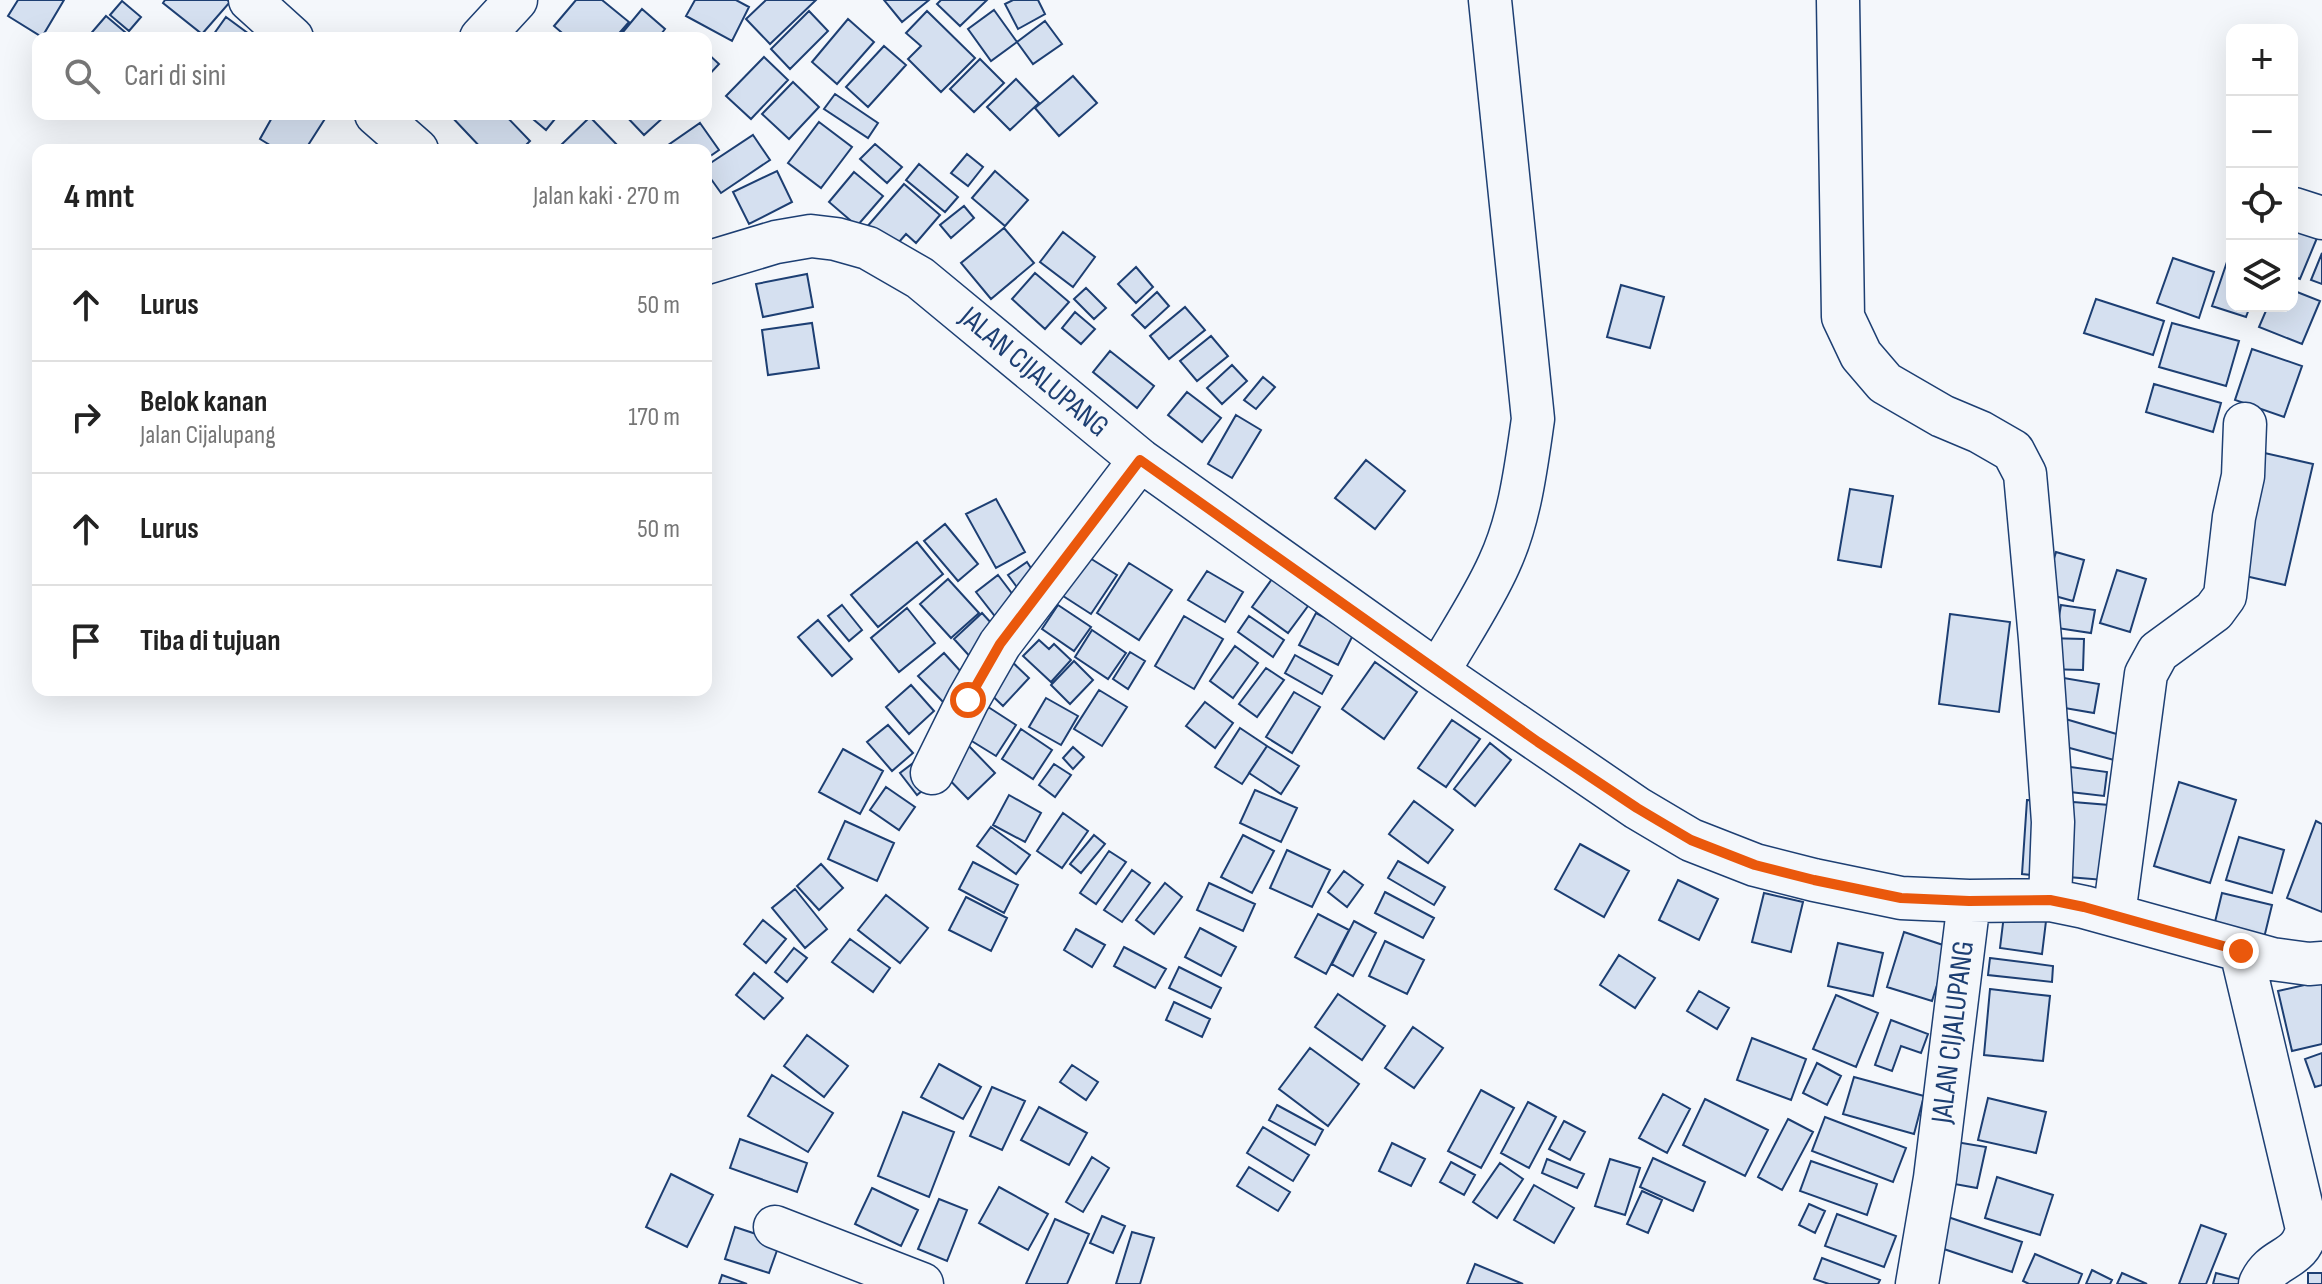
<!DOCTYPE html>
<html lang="id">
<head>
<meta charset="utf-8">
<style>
  body { margin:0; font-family:"Sofia Sans Condensed",sans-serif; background:#f6f6f6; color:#222 }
  .controls { position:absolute; right:24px; top:24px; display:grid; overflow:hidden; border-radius:16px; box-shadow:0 8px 32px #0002 }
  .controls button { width:72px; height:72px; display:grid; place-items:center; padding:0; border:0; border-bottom:2px solid #e0e0e0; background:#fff; color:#222; font:40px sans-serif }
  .stop { position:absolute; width:24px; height:24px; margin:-18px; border:6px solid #ea580c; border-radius:50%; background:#fff }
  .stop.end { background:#ea580c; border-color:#fff; box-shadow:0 2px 8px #0008 }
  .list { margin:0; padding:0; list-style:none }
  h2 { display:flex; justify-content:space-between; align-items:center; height:104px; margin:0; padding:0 32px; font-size:34px }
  h2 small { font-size:26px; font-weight:400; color:#767676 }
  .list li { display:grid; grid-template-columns:52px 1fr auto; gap:24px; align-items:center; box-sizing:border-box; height:112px; padding:0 32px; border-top:2px solid #e0e0e0 }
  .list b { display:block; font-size:30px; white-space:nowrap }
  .list p { margin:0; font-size:26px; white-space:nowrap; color:#767676 }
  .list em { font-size:26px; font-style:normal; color:#767676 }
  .icon { flex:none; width:44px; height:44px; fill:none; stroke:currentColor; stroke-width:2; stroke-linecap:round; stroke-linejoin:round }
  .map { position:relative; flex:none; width:2322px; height:1284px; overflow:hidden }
  .search { position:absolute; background:#fff; box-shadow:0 8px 32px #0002; left:32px; top:32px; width:680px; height:88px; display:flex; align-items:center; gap:20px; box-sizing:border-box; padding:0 28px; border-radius:16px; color:#767676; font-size:30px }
  .panel { position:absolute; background:#fff; box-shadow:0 8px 32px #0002; left:32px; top:144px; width:680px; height:552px; border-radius:16px }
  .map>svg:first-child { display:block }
</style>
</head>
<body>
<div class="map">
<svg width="2322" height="1284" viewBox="0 0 2322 1284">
  <rect width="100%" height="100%" fill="#f4f7fb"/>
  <path fill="#d5e0f0" stroke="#1d3f73" stroke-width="2" d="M18 0H64L42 37 8 16Z
    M165 0H227L230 2 202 34 163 3Z
    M576 0H602L629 22 615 38H568L554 26Z
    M695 0H736L749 7 732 41 686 16Z
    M766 0H816L770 44 746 19Z
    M884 0H929L902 22Z
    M941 0H987L960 26 937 4Z
    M1013 0H1038L1045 14 1018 29 1005 4Z
    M122 1 141 17 129 31 110 15Z
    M642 9 665 29 658 38H618Z
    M994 10 1017 42 991 61 968 29Z
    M809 11 828 31 790 69 771 49Z
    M927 11 975 58 941 92 908 59 921 46 906 33Z
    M106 16 132 38H87Z
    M226 17 249 34 246 38H211Z
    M848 19 874 42 837 84 812 62Z
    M1045 21 1062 44 1033 64 1017 42Z
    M884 46 906 65 868 107 846 87Z
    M706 52 719 64 706 78Z
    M764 57 788 80 751 119 726 96Z
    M980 59 1004 83 974 112 950 89Z
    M1073 76 1097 103 1059 136 1035 108Z
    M1016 79 1039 103 1010 130 987 107Z
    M793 82 819 107 789 139 762 114Z
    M835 94 878 123 868 138 824 109Z
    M274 114H328L305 150H278L260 139Z
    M452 114H504L530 141 521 150H483L450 115Z
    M527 114H559L546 130Z
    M624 114H667L644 135Z
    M590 117 622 150H564L560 146Z
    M819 122 852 147 821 188 788 163Z
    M700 123 719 150 706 159V150H661Z
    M753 135 770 160 721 193 706 172V166Z
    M875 144 902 167 887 183 860 159Z
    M967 154 983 167 968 186 951 173Z
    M919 164 958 197 945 212 906 180Z
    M777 171 792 202 749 224 733 192Z
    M995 171 1028 200 1005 226 972 198Z
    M854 172 883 196 857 226 829 202Z
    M904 184 940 215 916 243 906 234 892 250 866 228Z
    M964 206 974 218 951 238 940 225Z
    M2292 227 2317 238 2300 279 2292 276Z
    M1004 228 1034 263 991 299 961 263Z
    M1063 232 1095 257 1073 287 1040 262Z
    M2322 253V284L2311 280Z
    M2173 258 2214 272 2199 318 2157 303Z
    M2228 259 2232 260V306H2250L2246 317 2212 306Z
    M1136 267 1153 287 1136 303 1118 284Z
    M1035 273 1069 302 1045 329 1012 299Z
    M807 274 813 307 763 317 756 284Z
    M1621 285 1664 297 1650 348 1607 337Z
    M1086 288 1106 308 1094 319 1074 299Z
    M2292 290 2320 301 2302 344 2259 327 2268 306H2292Z
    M1157 292 1169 306 1145 328 1132 315Z
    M2096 299 2164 321 2153 355 2084 333Z
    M1185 307 1205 330 1169 359 1150 336Z
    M1075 312 1095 329 1081 344 1062 328Z
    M812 323 819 368 768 375 762 330Z
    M2172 323 2239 341 2226 386 2159 367Z
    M1211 336 1228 356 1197 381 1180 361Z
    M2252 349 2302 366 2284 417 2235 400Z
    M1110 351 1154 386 1137 408 1093 372Z
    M1232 365 1247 381 1222 404 1207 388Z
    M1263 377 1275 387 1256 409 1244 400Z
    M2154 384 2221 403 2213 432 2146 412Z
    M1187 392 1221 418 1202 442 1168 415Z
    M1236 415 1261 430 1232 478 1208 464Z
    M2260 452 2313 464 2285 585 2232 573Z
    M1366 460 1405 491 1375 529 1335 498Z
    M1850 489 1893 496 1881 567 1838 560Z
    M996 499 1025 552 996 568 966 514Z
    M945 524 978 564 958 581 924 541Z
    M917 542 943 574 878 627 851 595Z
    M2056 552 2084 560 2073 601 2044 593Z
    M1085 555 1117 575 1091 614 1060 594Z
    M1027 562 1040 582 1022 594 1008 575Z
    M1129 563 1172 590 1139 640 1097 613Z
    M2117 570 2146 579 2130 632 2100 623Z
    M1207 571 1243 592 1225 622 1188 600Z
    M998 575 1023 608 1001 624 976 592Z
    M948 579 979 613 951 638 920 604Z
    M1272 579 1308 606 1288 633 1252 607Z
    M842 605 862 630 849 641 828 616Z
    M1058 605 1091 627 1074 651 1042 629Z
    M2061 605 2095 610 2091 633 2057 628Z
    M907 608 935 643 899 672 871 638Z
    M982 613 1003 636 974 661 954 639Z
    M1316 613 1354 633 1338 665 1299 645Z
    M1950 614 2010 622 1999 712 1939 704Z
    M1184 616 1223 639 1194 689 1155 666Z
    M1249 616 1284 640 1273 657 1238 632Z
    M818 620 852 659 832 676 798 637Z
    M1092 630 1126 653 1108 679 1075 657Z
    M2045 638 2084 639 2083 670 2045 669Z
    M1039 640 1049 649 1054 644 1071 660 1051 682 1023 656Z
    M1235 646 1258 663 1233 698 1210 681Z
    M1130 652 1145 661 1128 689 1113 679Z
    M944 653 972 684 947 706 918 676Z
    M1295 655 1332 676 1322 694 1285 673Z
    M1007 657 1029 678 1003 706 981 685Z
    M1074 661 1093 680 1070 704 1051 685Z
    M1375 662 1417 692 1384 739 1342 709Z
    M1266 668 1284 680 1257 717 1239 704Z
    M2052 676 2099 684 2094 713 2047 705Z
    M911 685 934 711 909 734 886 707Z
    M1099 690 1127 707 1102 746 1074 729Z
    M1294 692 1320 707 1292 753 1266 737Z
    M1046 698 1078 716 1061 745 1029 727Z
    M1205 702 1233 723 1215 748 1186 726Z
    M982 703 1016 725 996 756 962 735Z
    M2062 718 2120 735 2114 760 2055 744Z
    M1452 720 1480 739 1446 787 1418 768Z
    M888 725 913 753 892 771 867 742Z
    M1240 728 1267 746 1242 784 1215 767Z
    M1021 729 1052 750 1033 779 1002 759Z
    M1490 743 1511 760 1475 806 1454 789Z
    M967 744 995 773 968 799 940 770Z
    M1267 746 1299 766 1281 794 1249 773Z
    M1073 747 1084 757 1073 769 1063 758Z
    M843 749 883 771 860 814 819 792Z
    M917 760 934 781 917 795 900 773Z
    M1054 764 1071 775 1055 797 1039 785Z
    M2056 765 2107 772 2104 796 2053 790Z
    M2179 782 2236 800 2210 883 2154 866Z
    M886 787 915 807 899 830 870 810Z
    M1255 790 1297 808 1281 842 1240 823Z
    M1009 795 1041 813 1025 842 993 825Z
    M2027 800 2046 801 2041 876 2022 874Z
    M1414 801 1453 830 1428 863 1389 834Z
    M2073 802 2109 805 2104 880 2068 877Z
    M1063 813 1088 831 1062 868 1037 851Z
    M845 821 894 843 877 881 828 859Z
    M2316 821 2322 824V912L2287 898Z
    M991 827 1030 855 1016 874 977 846Z
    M1094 835 1105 844 1081 873 1070 864Z
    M1243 835 1274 851 1252 893 1221 877Z
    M2239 837 2284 850 2272 893 2226 880Z
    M1580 844 1629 871 1604 917 1555 889Z
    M1287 850 1330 870 1312 907 1270 888Z
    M1109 851 1126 862 1096 904 1080 893Z
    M1398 861 1445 887 1434 905 1388 878Z
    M973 862 1018 885 1004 913 959 889Z
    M821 864 843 888 819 910 797 886Z
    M1132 870 1150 883 1122 922 1104 910Z
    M1344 871 1363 885 1347 907 1328 892Z
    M1678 880 1718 899 1699 940 1659 920Z
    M1165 883 1182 897 1154 934 1136 920Z
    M1209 883 1255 904 1243 931 1197 910Z
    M795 889 827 929 805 948 772 908Z
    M1385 892 1434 918 1423 938 1375 913Z
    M1764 893 1803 902 1791 952 1752 942Z
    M2222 893 2272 905 2263 942 2213 930Z
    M886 895 928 928 900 963 858 930Z
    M966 897 1007 918 991 951 949 930Z
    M1318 914 1349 930 1326 974 1295 957Z
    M2004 915 2046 921 2042 954 2000 948Z
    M763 920 786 939 766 963 744 944Z
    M1354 921 1376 933 1353 976 1332 964Z
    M1200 928 1236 947 1221 976 1185 957Z
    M1076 929 1105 945 1092 967 1064 950Z
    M1904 932 1949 947 1932 1001 1887 987Z
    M850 939 890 968 873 992 832 962Z
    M1385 941 1424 960 1407 994 1369 976Z
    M1838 943 1883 953 1873 996 1828 986Z
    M1124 947 1166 969 1155 988 1114 966Z
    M794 948 807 958 787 982 775 972Z
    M1619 955 1655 978 1635 1008 1600 985Z
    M1990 958 2053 966 2052 982 1988 975Z
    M1179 967 1221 988 1211 1008 1169 988Z
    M754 973 783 998 764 1019 736 995Z
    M2322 981V1044L2292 1051 2278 991Z
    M1990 989 2050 996 2043 1061 1984 1055Z
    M1699 991 1729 1008 1717 1029 1687 1011Z
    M1338 994 1385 1026 1362 1060 1315 1027Z
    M1836 995 1878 1013 1856 1067 1813 1049Z
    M1174 1002 1210 1019 1202 1037 1166 1020Z
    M1891 1020 1928 1034 1921 1053 1901 1046 1892 1071 1875 1065Z
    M1413 1027 1443 1048 1414 1088 1385 1068Z
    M807 1035 848 1066 824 1097 784 1066Z
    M1752 1038 1806 1059 1791 1100 1737 1080Z
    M1310 1048 1359 1084 1328 1126 1279 1089Z
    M2322 1053V1085L2315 1087 2305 1059Z
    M1817 1063 1841 1076 1827 1105 1803 1093Z
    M939 1064 981 1087 963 1119 921 1097Z
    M1072 1065 1098 1082 1086 1100 1060 1082Z
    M772 1075 833 1113 808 1152 748 1116Z
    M1854 1077 1924 1096 1914 1134 1843 1114Z
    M992 1087 1025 1101 1002 1150 970 1136Z
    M1481 1090 1514 1108 1481 1168 1448 1151Z
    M1663 1094 1690 1109 1667 1153 1639 1138Z
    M1988 1098 2046 1112 2036 1153 1978 1140Z
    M1705 1099 1768 1130 1745 1176 1683 1145Z
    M1528 1102 1556 1117 1529 1168 1501 1153Z
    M1277 1105 1323 1130 1315 1145 1269 1120Z
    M1039 1107 1087 1133 1069 1165 1021 1140Z
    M903 1112 954 1132 929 1197 878 1176Z
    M1825 1117 1906 1148 1893 1182 1812 1151Z
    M1788 1119 1813 1132 1782 1190 1758 1177Z
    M1564 1121 1585 1132 1570 1160 1549 1149Z
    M1263 1127 1309 1155 1293 1181 1247 1153Z
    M740 1139 807 1163 797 1192 730 1168Z
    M1956 1142 1986 1147 1977 1188 1949 1183Z
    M1392 1143 1425 1159 1411 1186 1379 1171Z
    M1092 1157 1109 1168 1083 1212 1066 1202Z
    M1653 1158 1705 1182 1693 1211 1640 1187Z
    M1547 1159 1584 1174 1577 1188 1542 1173Z
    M1610 1159 1640 1168 1625 1215 1595 1206Z
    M1811 1161 1877 1184 1867 1215 1800 1191Z
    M1451 1162 1475 1175 1464 1195 1440 1182Z
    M1500 1163 1523 1179 1497 1218 1473 1202Z
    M1249 1167 1290 1192 1278 1211 1237 1186Z
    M671 1174 713 1195 687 1247 646 1227Z
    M1997 1177 2053 1195 2040 1235 1985 1218Z
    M1534 1185 1574 1208 1554 1243 1514 1220Z
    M999 1187 1048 1214 1028 1250 979 1223Z
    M872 1188 918 1210 901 1246 855 1224Z
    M1642 1191 1662 1200 1648 1233 1627 1224Z
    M939 1199 967 1210 947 1261 918 1249Z
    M1809 1204 1825 1211 1815 1233 1799 1225Z
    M1837 1214 1896 1236 1884 1267 1825 1246Z
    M1102 1216 1125 1226 1113 1253 1090 1243Z
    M1945 1216 2022 1242 2012 1272 1935 1246Z
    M1055 1219 1089 1234 1067 1284H1026Z
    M2201 1225 2226 1234 2206 1284H2179Z
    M735 1227 780 1242 769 1273 725 1259Z
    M1132 1232 1154 1238 1140 1284H1116Z
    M2035 1254 2082 1274 2078 1284H2029L2023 1281Z
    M1822 1258 1880 1280 1878 1284H1829L1814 1279Z
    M1475 1264 1523 1284H1467Z
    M2092 1270 2112 1280 2110 1284H2086Z
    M2122 1273 2147 1284H2117Z
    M2216 1273 2255 1283 2254 1284H2213Z
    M2308 1273H2322V1284H2308Z
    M722 1275 747 1284H719Z"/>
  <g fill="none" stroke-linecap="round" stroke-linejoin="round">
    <defs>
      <path id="minor" d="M250 0 292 38
        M1838 0 1843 317 1861 355 1885 383 1942 416 1980 432 2013 451 2025 474 2040 639 2053 822 2050 900
        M481 38 516 0
        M376 114 417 150
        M2294 209 2322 218
        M706 263 776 242 811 236 836 239 868 248 920 278 1140 460 1438 672 1637 808 1691 840 1755 865 1814 880 1901 898 1969 901 1935 1178 1917 1284
        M1438 672C1458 637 1483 600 1499 564 1520 519 1526 467 1533 419L1490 0
        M932 773 968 700 1000 644 1140 460
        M1969 901 2050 900 2084 907 2272 959 2309 964 2322 963
        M2114 915 2146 674 2158 652 2214 611 2225 596 2234 517 2243 476 2245 424
        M2241 951 2307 1229C2300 1263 2273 1254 2260 1284
        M775 1227 922 1284"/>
    </defs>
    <use href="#minor" stroke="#1d3f73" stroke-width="45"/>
    <use href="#minor" stroke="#f4f7fb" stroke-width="42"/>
  </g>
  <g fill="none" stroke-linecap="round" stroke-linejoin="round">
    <path stroke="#ea580c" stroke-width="10" d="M968 700 1000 644 1140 460 1538 742 1637 808 1691 840 1755 865 1814 880 1901 898 1969 901 2050 900 2084 907 2241 951"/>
  </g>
  <g text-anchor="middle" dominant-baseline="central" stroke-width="6" stroke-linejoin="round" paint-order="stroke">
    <g font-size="30" fill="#1d3f73" stroke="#f4f7fb">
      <text transform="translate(1034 372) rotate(40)">JALAN CIJALUPANG</text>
      <text transform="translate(1953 1032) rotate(-83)">JALAN CIJALUPANG</text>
    </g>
  </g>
</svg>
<div class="controls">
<button>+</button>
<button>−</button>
<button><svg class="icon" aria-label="locate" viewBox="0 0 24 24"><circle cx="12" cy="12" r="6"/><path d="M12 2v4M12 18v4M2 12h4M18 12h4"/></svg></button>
<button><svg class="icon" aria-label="layers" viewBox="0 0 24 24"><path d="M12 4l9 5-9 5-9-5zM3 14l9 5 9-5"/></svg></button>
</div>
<div class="stop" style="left:968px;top:700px"></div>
<div class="stop end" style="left:2241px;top:951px"></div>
<div class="search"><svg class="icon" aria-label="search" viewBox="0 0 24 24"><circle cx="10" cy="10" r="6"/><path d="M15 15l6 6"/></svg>Cari di sini</div>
<section class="panel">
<h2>4 mnt<small>Jalan kaki · 270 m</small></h2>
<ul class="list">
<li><svg class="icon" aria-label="ahead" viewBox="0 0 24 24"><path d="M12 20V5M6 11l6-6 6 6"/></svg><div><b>Lurus</b></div><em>50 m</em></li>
<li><svg class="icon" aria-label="right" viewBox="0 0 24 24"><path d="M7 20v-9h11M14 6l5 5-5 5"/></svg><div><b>Belok kanan</b><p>Jalan Cijalupang</p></div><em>170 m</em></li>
<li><svg class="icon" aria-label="ahead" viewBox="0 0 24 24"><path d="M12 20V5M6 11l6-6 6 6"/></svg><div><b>Lurus</b></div><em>50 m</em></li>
<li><svg class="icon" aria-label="arrive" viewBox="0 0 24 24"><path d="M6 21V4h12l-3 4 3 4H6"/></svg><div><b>Tiba di tujuan</b></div></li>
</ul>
</section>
</div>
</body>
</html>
